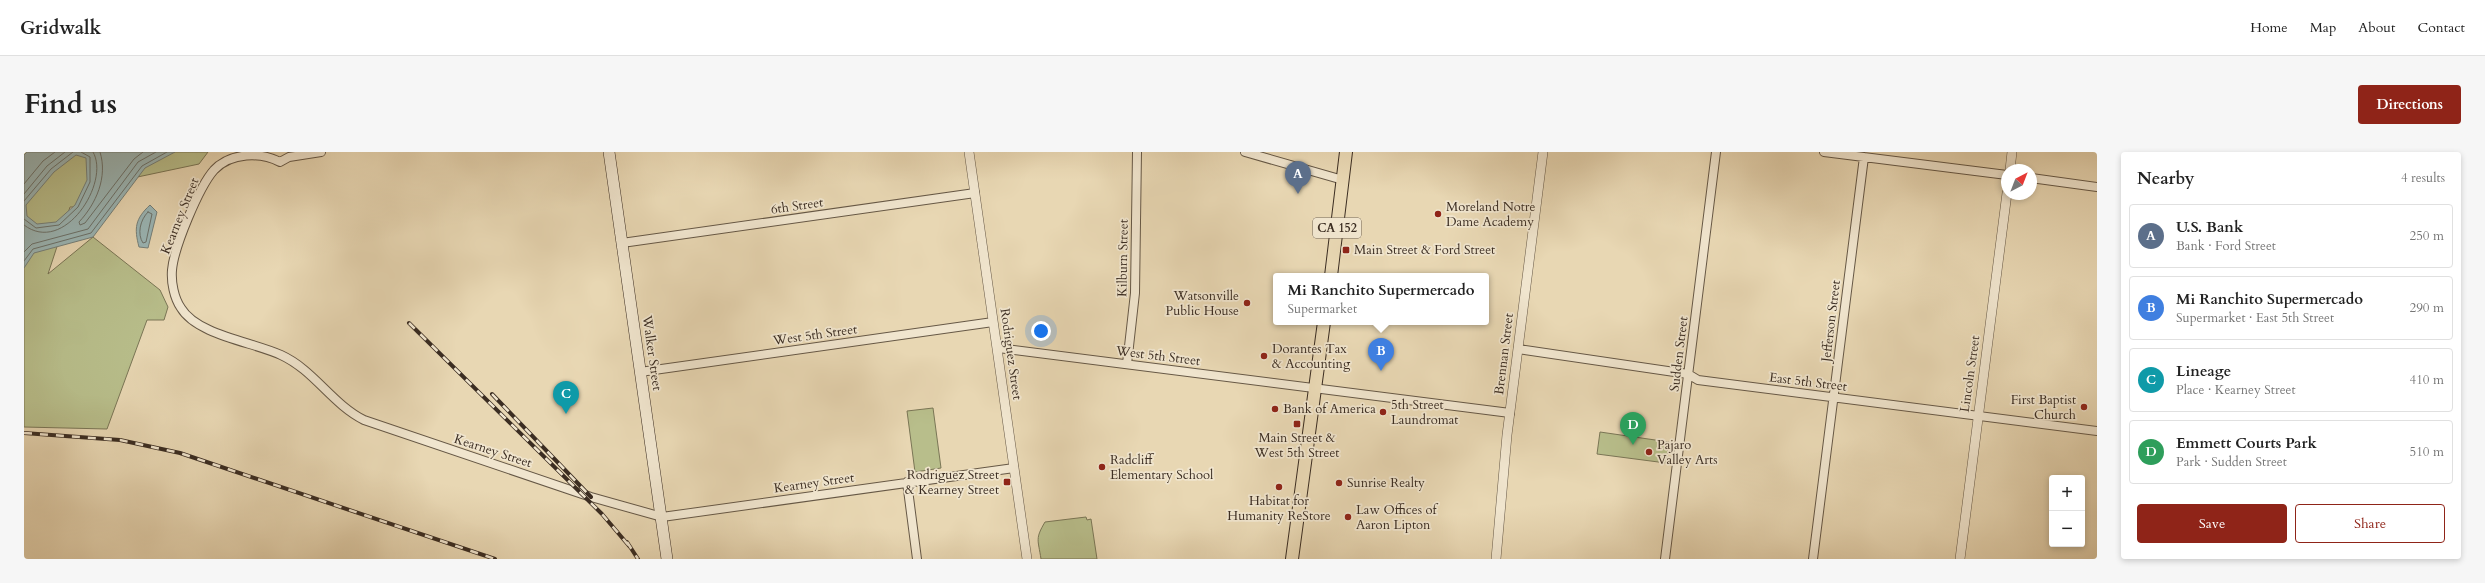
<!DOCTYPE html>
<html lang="en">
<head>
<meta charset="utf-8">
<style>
  body { margin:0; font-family:Cardo,serif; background:#f6f6f6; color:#222 }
  .controls { position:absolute; right:12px; bottom:12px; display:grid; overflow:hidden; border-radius:4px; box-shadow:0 2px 6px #0003 }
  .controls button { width:36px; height:36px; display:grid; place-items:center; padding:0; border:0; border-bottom:1px solid #e0e0e0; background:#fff; color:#222; font:20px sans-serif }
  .compass { position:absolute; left:1977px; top:12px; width:36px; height:36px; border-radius:50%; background:#fff; box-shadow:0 2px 6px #0003; rotate:42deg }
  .you { position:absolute; left:1017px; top:179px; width:14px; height:14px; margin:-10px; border:3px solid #fff; border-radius:50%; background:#1a73e8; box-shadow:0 0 0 6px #1a73e833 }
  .badge { display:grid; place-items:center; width:26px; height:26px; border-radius:50%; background:#8f2418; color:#fff; font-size:13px; font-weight:700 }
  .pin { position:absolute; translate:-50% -33px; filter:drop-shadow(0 1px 2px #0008) }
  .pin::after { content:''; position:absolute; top:21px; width:14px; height:12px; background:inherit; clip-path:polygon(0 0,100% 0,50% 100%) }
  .popup { position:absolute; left:1249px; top:121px; width:216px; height:52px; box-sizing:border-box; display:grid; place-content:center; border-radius:4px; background:#fff; filter:drop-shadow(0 1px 3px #0005); font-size:13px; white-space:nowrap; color:#767676 }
  .popup b { font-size:15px; color:#222 }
  .popup::after { content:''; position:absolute; left:50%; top:100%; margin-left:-8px; border:8px solid transparent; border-top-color:#fff }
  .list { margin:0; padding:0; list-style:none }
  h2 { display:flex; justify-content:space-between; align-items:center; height:52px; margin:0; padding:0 16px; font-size:17px }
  h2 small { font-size:13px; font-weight:400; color:#767676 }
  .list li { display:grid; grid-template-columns:26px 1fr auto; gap:12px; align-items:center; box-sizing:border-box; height:64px; margin:0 8px 8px; padding:0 8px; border:1px solid #e0e0e0; border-radius:4px }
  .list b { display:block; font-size:15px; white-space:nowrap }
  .list p { margin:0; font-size:13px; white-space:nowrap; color:#767676 }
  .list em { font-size:13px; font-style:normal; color:#767676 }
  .actions { display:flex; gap:8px; padding:12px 16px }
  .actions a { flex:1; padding:9px 0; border:1px solid #8f2418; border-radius:4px; text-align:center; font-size:14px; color:#8f2418 }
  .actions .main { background:#8f2418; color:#fff }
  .map { position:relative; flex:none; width:2073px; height:407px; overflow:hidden; border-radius:4px }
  header { display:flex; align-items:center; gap:24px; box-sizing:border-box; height:56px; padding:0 20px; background:#fff; border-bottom:1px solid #e0e0e0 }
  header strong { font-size:19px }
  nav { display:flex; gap:22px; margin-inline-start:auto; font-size:14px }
  .intro { display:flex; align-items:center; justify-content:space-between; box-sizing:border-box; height:96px; padding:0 24px }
  h1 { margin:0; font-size:28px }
  .button { padding:10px 18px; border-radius:4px; background:#8f2418; color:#fff; font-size:14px; font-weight:700 }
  main { display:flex; gap:24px; padding:0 24px }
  aside { flex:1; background:#fff; border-radius:4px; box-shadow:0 2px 6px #0003 }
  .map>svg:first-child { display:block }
</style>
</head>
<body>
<header>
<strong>Gridwalk</strong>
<nav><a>Home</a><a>Map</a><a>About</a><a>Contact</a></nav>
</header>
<div class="intro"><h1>Find us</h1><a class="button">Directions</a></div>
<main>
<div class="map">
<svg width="2073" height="407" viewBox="0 0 2073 407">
  <rect width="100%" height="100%" fill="#e8d7b3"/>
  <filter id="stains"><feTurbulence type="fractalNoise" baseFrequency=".005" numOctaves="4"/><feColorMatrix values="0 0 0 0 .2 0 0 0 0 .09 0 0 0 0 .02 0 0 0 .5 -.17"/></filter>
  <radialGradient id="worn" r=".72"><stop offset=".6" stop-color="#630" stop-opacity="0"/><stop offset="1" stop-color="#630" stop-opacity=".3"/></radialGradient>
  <path fill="#b8be8b" stroke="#7a7656" d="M0 0H184L175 12 104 27 73 55H46L24 122 69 85 136 138 144 155 140 168H123L83 277 0 275Z
    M909 256 917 316 891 320 883 259Z
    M1576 280 1645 290 1642 311 1573 302Z
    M1062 365 1063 368 1067 367 1073 407H1017C1014 387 1011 387 1021 370Z"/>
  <path fill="#9bb7b7" stroke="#75807b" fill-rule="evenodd" d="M3 0H151L121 16 69 85 10 101 0 116V3ZM52 3 62 6 63 28 51 53 32 70 13 72 3 64 2 53 30 20Z
    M126 53 133 60 124 96 115 95C110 76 111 67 126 53Z"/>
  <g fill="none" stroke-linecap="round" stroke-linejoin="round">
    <path stroke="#6b726c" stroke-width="1" d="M76 0C84 25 72 52 55 70L56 73 61 71 110 7 119 0
      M0 32 19 9 31 0
      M0 42 23 14 41 0
      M0 49 27 17 49 0
      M124 60 128 62 122 90 119 91C113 82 116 68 124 60Z
      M0 67 12 76 35 73 54 55 66 30V5L57 0
      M0 73C40 104 87 30 69 0
      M0 100 8 92 64 77 114 10 132 0
      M0 109 9 97 67 81 118 14 143 0"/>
    <defs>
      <path id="minor" d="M297 0 265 5 256 10C237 0 207 0 190 18 175 35 150 95 148 118 147 130 150 146 157 156 173 183 229 190 257 203 290 218 308 252 340 268L567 345 638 365 990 316
        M1221 0 1319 28
        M1800 0 1983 23
        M2007 26 2073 35
        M598 91 951 41
        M974 196 1486 261
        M1494 197 1664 222 1674 228 2073 279
        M1103 212 1111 141 1113 0
        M616 220 969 170
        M883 330 893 407
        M1641 407 1692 0
        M1789 407 1840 5"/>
      <path id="tertiary" d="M945 0 1003 407
        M1986 18 1988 0
        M1472 407 1483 283 1519 0
        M1936 407 1983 41"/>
      <path id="secondary" d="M585 0 643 407"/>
      <path id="primary" d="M1307 124 1322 0
        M1268 407 1300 170"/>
    </defs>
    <use href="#minor" stroke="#665846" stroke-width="10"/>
    <use href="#tertiary" stroke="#665846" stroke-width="10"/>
    <use href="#secondary" stroke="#3b2d22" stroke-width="12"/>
    <use href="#primary" stroke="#3b2d22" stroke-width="14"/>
    <use href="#minor" stroke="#f0e5ce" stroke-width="8"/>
    <use href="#tertiary" stroke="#f0e5ce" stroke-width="9"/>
    <use href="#secondary" stroke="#f0e5ce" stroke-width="11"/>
    <use href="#primary" stroke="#e8d7b3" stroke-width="12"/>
    <defs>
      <path id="rail" d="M385 171 578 362 606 395
        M468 242 567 345
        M0 281 96 288 156 301 471 407
        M603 390 614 407"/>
    </defs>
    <use href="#rail" stroke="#3b2d22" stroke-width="4"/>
    <use href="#rail" stroke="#f0e5ce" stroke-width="2.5" stroke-dasharray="8" stroke-linecap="butt"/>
  </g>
  <g fill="#8f2418" stroke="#f0e5ce" stroke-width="1.5">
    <circle cx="1414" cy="62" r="4"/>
    <rect x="1318" y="94" width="8" height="8" rx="2"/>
    <circle cx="1223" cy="151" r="4"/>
    <circle cx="1240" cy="204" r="4"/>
    <circle cx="2060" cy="255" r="4"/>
    <circle cx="1251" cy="257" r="4"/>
    <circle cx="1359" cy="260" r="4"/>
    <rect x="1269" y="268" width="8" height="8" rx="2"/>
    <circle cx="1625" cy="300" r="4"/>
    <circle cx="1078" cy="315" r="4"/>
    <rect x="979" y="326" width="8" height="8" rx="2"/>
    <circle cx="1315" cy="331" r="4"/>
    <circle cx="1255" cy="335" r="4"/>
    <circle cx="1324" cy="365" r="4"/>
  </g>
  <g text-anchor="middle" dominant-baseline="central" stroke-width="3.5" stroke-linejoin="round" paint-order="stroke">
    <rect fill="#f0e5ce" stroke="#716456" stroke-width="1" x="1289" y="66" width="48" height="20" rx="3"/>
    <g font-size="12" font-weight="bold" fill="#3b2d22">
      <text x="1313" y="76">CA 152</text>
    </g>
    <g font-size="13" fill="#3b2d22" stroke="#f0e5ce">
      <text transform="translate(773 54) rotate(-8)">6th Street</text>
      <text transform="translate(156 64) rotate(-68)">Kearney Street</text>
      <text transform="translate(1099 106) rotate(-89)">Kilburn Street</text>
      <text transform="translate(1807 169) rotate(-83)">Jefferson Street</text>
      <text transform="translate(791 183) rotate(-8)">West 5th Street</text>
      <text transform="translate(628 201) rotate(82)">Walker Street</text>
      <text transform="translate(987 202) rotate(82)">Rodriguez Street</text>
      <text transform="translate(1480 202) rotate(-83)">Brennan Street</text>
      <text transform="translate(1655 202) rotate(-83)">Sudden Street</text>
      <text transform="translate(1134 204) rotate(7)">West 5th Street</text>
      <text transform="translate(1946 222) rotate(-82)">Lincoln Street</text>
      <text transform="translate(1784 230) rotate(7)">East 5th Street</text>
      <text transform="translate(469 299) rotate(18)">Kearney Street</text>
      <text transform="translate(790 331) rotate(-8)">Kearney Street</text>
    </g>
    <g font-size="13" fill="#3b2d22" stroke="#f0e5ce" text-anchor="start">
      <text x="1422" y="55">Moreland Notre<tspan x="1422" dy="15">Dame Academy</tspan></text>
      <text x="1330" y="98">Main Street &amp; Ford Street</text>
      <text x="1215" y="144" text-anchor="end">Watsonville<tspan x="1215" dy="15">Public House</tspan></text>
      <text x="1248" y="197">Dorantes Tax<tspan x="1248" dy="15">&amp; Accounting</tspan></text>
      <text x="2052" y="248" text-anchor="end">First Baptist<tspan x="2052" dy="15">Church</tspan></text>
      <text x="1367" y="253">5th Street<tspan x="1367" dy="15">Laundromat</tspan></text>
      <text x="1259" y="257">Bank of America</text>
      <text x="1273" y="286" text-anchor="middle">Main Street &amp;<tspan x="1273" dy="15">West 5th Street</tspan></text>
      <text x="1633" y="293">Pajaro<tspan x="1633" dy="15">Valley Arts</tspan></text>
      <text x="1086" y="308">Radcliff<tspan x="1086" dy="15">Elementary School</tspan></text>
      <text x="975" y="323" text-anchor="end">Rodriguez Street<tspan x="975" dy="15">&amp; Kearney Street</tspan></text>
      <text x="1323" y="331">Sunrise Realty</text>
      <text x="1255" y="349" text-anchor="middle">Habitat for<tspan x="1255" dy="15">Humanity ReStore</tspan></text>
      <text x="1332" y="358">Law Offices of<tspan x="1332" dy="15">Aaron Lipton</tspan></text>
    </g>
  </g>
  <rect width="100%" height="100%" filter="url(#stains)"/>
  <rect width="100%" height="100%" fill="url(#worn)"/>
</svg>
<div class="controls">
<button>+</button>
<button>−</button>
</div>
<svg class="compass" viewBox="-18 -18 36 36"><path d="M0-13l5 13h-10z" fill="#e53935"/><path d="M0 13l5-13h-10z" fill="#767676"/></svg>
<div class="you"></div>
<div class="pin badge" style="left:1274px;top:42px;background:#5c6f8a">A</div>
<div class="pin badge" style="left:1357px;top:219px;background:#3f7fe0">B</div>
<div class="popup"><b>Mi Ranchito Supermercado</b>Supermarket</div>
<div class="pin badge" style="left:542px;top:262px;background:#0f9aa8">C</div>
<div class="pin badge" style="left:1609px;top:293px;background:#2e9e5b">D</div>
</div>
<aside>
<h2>Nearby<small>4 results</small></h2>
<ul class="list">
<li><span class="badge" style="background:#5c6f8a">A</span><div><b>U.S. Bank</b><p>Bank · Ford Street</p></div><em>250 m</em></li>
<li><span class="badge" style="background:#3f7fe0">B</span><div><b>Mi Ranchito Supermercado</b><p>Supermarket · East 5th Street</p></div><em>290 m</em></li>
<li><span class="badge" style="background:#0f9aa8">C</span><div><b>Lineage</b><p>Place · Kearney Street</p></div><em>410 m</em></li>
<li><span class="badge" style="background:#2e9e5b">D</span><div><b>Emmett Courts Park</b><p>Park · Sudden Street</p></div><em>510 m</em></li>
</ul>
<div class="actions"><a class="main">Save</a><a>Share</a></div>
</aside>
</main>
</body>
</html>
